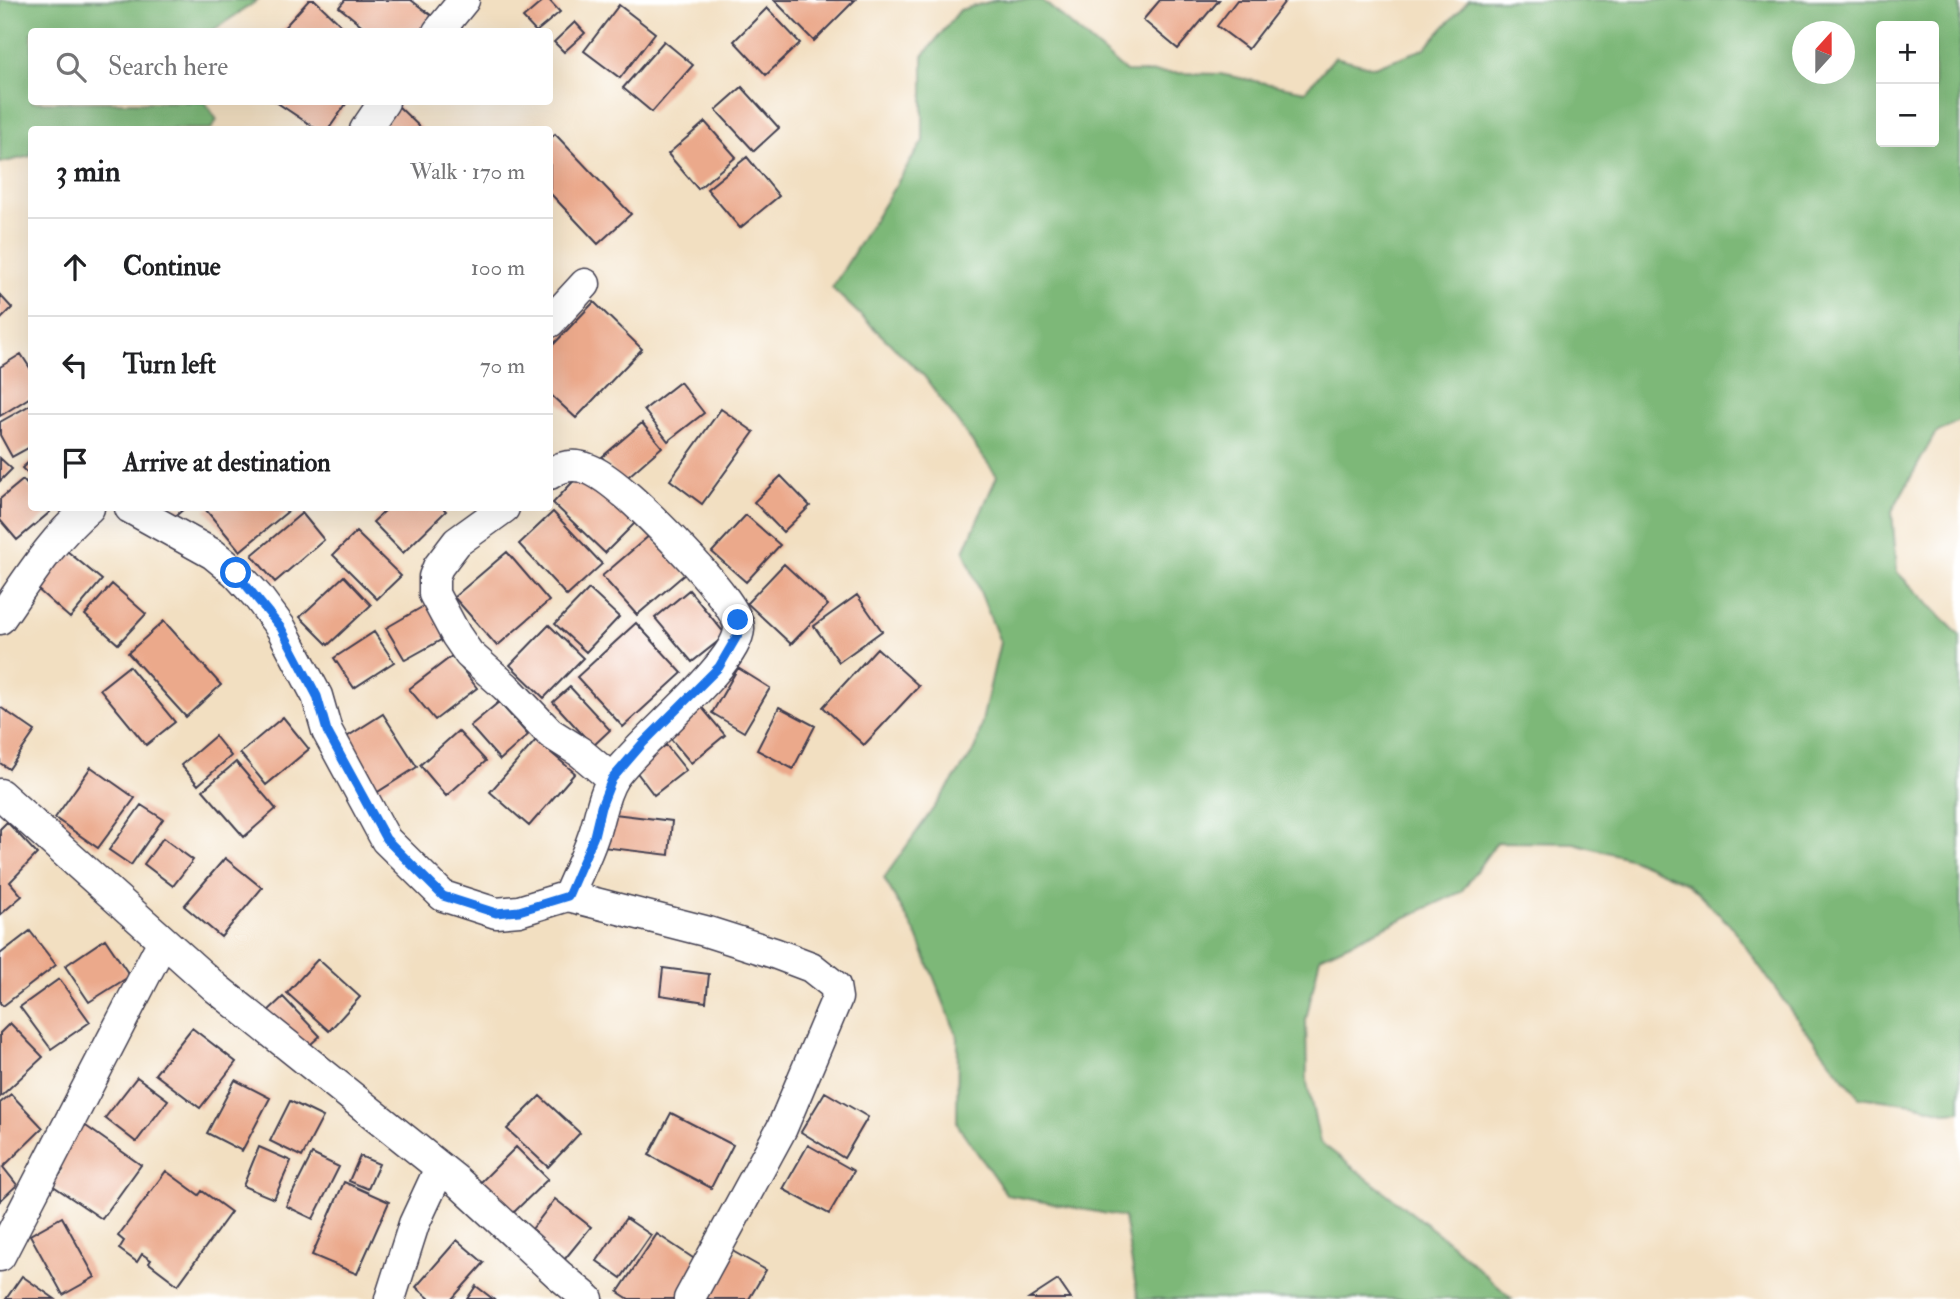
<!DOCTYPE html>
<html lang="en">
<head>
<meta charset="utf-8">
<style>
  body { margin:0; font-family:"IM FELL Double Pica",serif; background:#f6f6f6; color:#202124 }
  .controls { position:absolute; right:21px; top:21px; display:grid; overflow:hidden; border-radius:7px; box-shadow:0 7px 28px #0002 }
  .controls button { width:63px; height:63px; display:grid; place-items:center; padding:0; border:0; border-bottom:2px solid #e0e0e0; background:#fff; color:#202124; font:35px sans-serif }
  .compass { position:absolute; left:1792px; top:21px; width:63px; height:63px; border-radius:50%; background:#fff; box-shadow:0 7px 28px #0002; rotate:21deg }
  .stop { position:absolute; width:21px; height:21px; margin:-16px; border:5px solid #1a73e8; border-radius:50%; background:#fff }
  .stop.end { background:#1a73e8; border-color:#fff; box-shadow:0 2px 7px #0008 }
  .list { margin:0; padding:0; list-style:none }
  h2 { display:flex; justify-content:space-between; align-items:center; height:91px; margin:0; padding:0 28px; font-size:30px }
  h2 small { font-size:23px; font-weight:400; color:#757577 }
  .list li { display:grid; grid-template-columns:46px 1fr auto; gap:21px; align-items:center; box-sizing:border-box; height:98px; padding:0 28px; border-top:2px solid #e0e0e0 }
  .list b { display:block; font-size:26px; white-space:nowrap }
  .list em { font-size:23px; font-style:normal; color:#757577 }
  .icon { flex:none; width:38px; height:38px; fill:none; stroke:currentColor; stroke-width:2; stroke-linecap:round; stroke-linejoin:round }
  .map { position:relative; flex:none; width:1960px; height:1299px; overflow:hidden }
  .search { position:absolute; background:#fff; box-shadow:0 7px 28px #0002; left:28px; top:28px; width:525px; height:77px; display:flex; align-items:center; gap:18px; box-sizing:border-box; padding:0 24px; border-radius:7px; color:#757577; font-size:26px }
  .panel { position:absolute; background:#fff; box-shadow:0 7px 28px #0002; left:28px; top:126px; width:525px; height:385px; border-radius:7px }
  .map>svg:first-child { display:block }
</style>
</head>
<body>
<div class="map">
<svg width="1960" height="1299" viewBox="0 0 1960 1299">
  <rect width="100%" height="100%" fill="#fff"/>
  <filter id="ink" filterUnits="userSpaceOnUse"><feTurbulence type="fractalNoise" baseFrequency=".0143" numOctaves="2"/><feDisplacementMap in="SourceGraphic" scale="14" xChannelSelector="R" yChannelSelector="G"/><feConvolveMatrix kernelMatrix="1 2 1 2 8 2 1 2 1" color-interpolation-filters="sRGB"/></filter>
  <filter id="wash" filterUnits="userSpaceOnUse"><feTurbulence type="fractalNoise" baseFrequency=".00686" numOctaves="4" result="noise"/><feDisplacementMap in="SourceGraphic" scale="28" xChannelSelector="R" yChannelSelector="G"/><feGaussianBlur stdDeviation="1.57" result="paint"/><feColorMatrix in="noise" values="0 0 0 0 0 0 0 0 0 0 0 0 0 0 0 0 0 1.4 0 .05"/><feComposite in="paint" operator="in"/></filter>
  <g filter="url(#wash)">
    <rect width="100%" height="100%" fill="#f2dfc1"/>
    <path fill="#7db878" stroke="#506d5a" stroke-width="2" fill-rule="evenodd" d="M0 0H258L212 31 32 32V102H205L217 120 211 129 32 130 31 156 0 163Z
      M996 0H1042L1126 72 1220 74 1305 91 1335 57 1374 67 1424 49 1469 0H1960V420L1935 434 1892 511 1897 572 1960 636V1111L1945 1112 1913 1104 1859 1097 1793 1014 1731 926 1687 883 1632 859 1574 843 1497 842 1461 892 1320 957 1306 1019 1307 1083 1320 1142 1448 1241 1512 1299H1138L1124 1217 1007 1195 957 1124 958 1038 917 936 884 878 976 748 1000 642 964 551 997 476 924 376 832 288 923 141V56L960 10ZM1881 26H1934V142H1881ZM1802 32H1844V74H1802Z"/>
    <g id="blocks">
      <path fill="#eba98b" d="M309 0H315L348 32H280Z
        M345 0H411L432 16 420 32H370L339 7Z
        M544 0H549L560 12 536 32 523 18Z
        M774 0H855L814 41Z
        M1160 0H1219L1178 49 1143 20Z
        M1237 0H1286L1248 49 1217 26Z
        M619 5 655 33 620 78 584 51Z
        M767 8 800 43 766 75 734 41Z
        M575 22 585 33 564 52 554 42Z
        M664 41 693 65 652 112 623 88Z
        M742 87 779 128 754 151 716 110Z
        M276 102H342L346 104 328 130H318Z
        M397 105 423 130H382Z
        M705 122 736 157 698 189 668 154Z
        M555 134 631 214 598 244 550 193V139Z
        M747 157 779 196 740 228 707 189Z
        M0 295 12 308 0 320Z
        M594 302 642 349 576 418 550 394V348Z
        M21 354 32 371V396L0 416V367Z
        M680 382 704 413 668 441 644 410Z
        M32 404V446L12 457 0 435V422Z
        M721 409 754 432 702 504 670 480Z
        M642 423 662 447 622 482 602 457Z
        M0 458 12 469 0 481Z
        M32 459V478L22 468Z
        M584 470 636 522 605 553 553 503Z
        M781 476 810 506 783 532 754 502Z
        M23 480 32 490V508H47L50 512 17 540 0 520V499Z
        M151 508H185L166 524Z
        M210 508H292L240 551 206 510Z
        M388 508H443L446 511 403 553 373 522Z
        M553 512 602 564 567 596 519 544Z
        M302 513 324 540 275 582 252 555Z
        M746 515 780 545 746 582 712 552Z
        M356 532 401 576 377 599 333 555Z
        M650 535 685 574 637 615 602 576Z
        M67 551 102 580 70 618 36 588Z
        M507 552 549 601 497 646 454 597Z
        M784 564 828 605 791 644 747 603Z
        M344 576 371 605 328 645 300 617Z
        M112 584 146 614 118 644 85 615Z
        M589 589 619 617 586 652 555 624Z
        M689 590 726 635 692 662 655 618Z
        M857 595 882 631 839 662 814 626Z
        M429 603 448 636 405 660 386 628Z
        M164 621 221 685 186 717 128 653Z
        M636 623 682 673 623 727 577 677Z
        M549 625 583 658 544 698 510 665Z
        M374 632 394 662 354 688 334 658Z
        M877 648 919 686 864 745 823 707Z
        M452 656 477 688 435 720 409 689Z
        M129 666 175 722 146 745 100 689Z
        M738 668 770 688 744 732 712 713Z
        M570 687 610 730 593 746 553 702Z
        M499 702 528 735 500 760 470 726Z
        M699 704 725 735 691 763 665 732Z
        M0 707 35 731 9 769 0 763Z
        M779 707 815 726 793 769 757 750Z
        M383 714 417 767 376 793 342 740Z
        M283 717 309 749 266 785 240 753Z
        M458 731 486 761 446 796 420 765Z
        M215 736 231 756 198 785 181 765Z
        M536 740 575 773 529 826 490 792Z
        M666 745 686 770 654 795 635 770Z
        M236 762 276 809 244 837 203 790Z
        M91 767 135 798 98 848 55 818Z
        M141 805 163 819 131 865 109 850Z
        M606 813 672 821 669 855 602 847Z
        M7 822 37 854 10 882 22 896 0 915V829Z
        M163 838 193 860 173 886 144 864Z
        M225 858 262 888 221 937 184 906Z
        M30 931 56 965 3 1006 0 1003V954Z
        M105 939 130 976 89 1002 65 966Z
        M318 959 360 997 329 1031 287 993Z
        M663 968 709 974 706 1002 660 995Z
        M59 979 90 1022 51 1049 20 1007Z
        M283 997 320 1036 303 1051 267 1012Z
        M10 1023 43 1057 0 1097V1033Z
        M192 1028 236 1062 200 1108 155 1074Z
        M137 1077 168 1100 136 1142 105 1118Z
        M235 1080 270 1098 242 1151 207 1133Z
        M825 1092 868 1117 844 1158 801 1132Z
        M11 1094 43 1128 3 1167 17 1185 0 1201V1103Z
        M540 1096 580 1133 548 1167 507 1129Z
        M290 1101 323 1117 302 1157 270 1141Z
        M671 1113 733 1145 711 1188 649 1155Z
        M83 1124 141 1165 102 1219 52 1185 63 1170 54 1165Z
        M808 1145 854 1171 829 1214 783 1189Z
        M259 1147 291 1161 274 1199 243 1186Z
        M516 1147 548 1179 512 1214 481 1182Z
        M312 1154 339 1167 313 1219 286 1206Z
        M360 1156 379 1164 368 1189 349 1181Z
        M166 1171 199 1195 202 1191 231 1212 178 1285 149 1263 151 1260 142 1254 137 1262 119 1249 124 1241 118 1236Z
        M344 1182 389 1202 357 1274 312 1255Z
        M555 1199 591 1227 564 1260 529 1233Z
        M62 1217 95 1277 63 1295 30 1235Z
        M626 1218 651 1235 621 1278 597 1261Z
        M657 1234 702 1264 679 1299H629L618 1292Z
        M457 1240 484 1263 452 1299H430L416 1287Z
        M727 1248 766 1270 749 1299H698Z
        M22 1276 55 1299H6Z
        M1058 1280 1071 1299H1029Z
        M476 1286 493 1299H467Z"/>
    </g>
  </g>
  <g filter="url(#ink)">
    <use href="#blocks" fill-opacity="0" stroke="#413e4f" stroke-width="2"/>
    <g fill="none" stroke-linecap="round" stroke-linejoin="round">
      <defs>
        <path id="street" d="M438 32 464 0
          M365 130 384 102
          M550 322 585 284
          M550 474C577 454 603 475 624 493 646 511 741 604 739 629 737 665 638 742 614 777 602 795 600 818 593 837 586 858 576 876 568 896
          M130 508 213 554 236 573 258 597 281 628 317 696 327 731 386 840 443 896 496 913 519 911 568 896 705 931 774 953 811 967 835 986 837 998 782 1128 689 1299
          M504 508 457 542 438 567 434 577V594L456 635 469 654 506 687 550 733 580 752 612 779
          M0 619C28 579 51 540 89 508
          M0 794 216 988 457 1181 559 1275 588 1299
          M0 1256 163 941
          M390 1299 414 1224 440 1168"/>
      </defs>
      <use href="#street" stroke="#413e4f" stroke-width="33"/>
      <use href="#street" stroke="#fff" stroke-width="30"/>
    </g>
  </g>
  <g fill="none" stroke-linecap="round" stroke-linejoin="round" filter="url(#ink)">
    <path stroke="#1a73e8" stroke-width="9" d="M236 573 281 628 317 696 327 731 386 839 443 896 496 913 519 911 568 896 594 836 601 807 612 779 643 743 719 667 740 631 738 620"/>
  </g>
</svg>
<div class="controls">
<button>+</button>
<button>−</button>
</div>
<svg class="compass" viewBox="-18 -18 36 36"><path d="M0-13l5 13h-10z" fill="#e53935"/><path d="M0 13l5-13h-10z" fill="#757577"/></svg>
<div class="stop" style="left:236px;top:573px"></div>
<div class="stop end" style="left:738px;top:620px"></div>
<div class="search"><svg class="icon" aria-label="search" viewBox="0 0 24 24"><circle cx="10" cy="10" r="6"/><path d="M15 15l6 6"/></svg>Search here</div>
<section class="panel">
<h2>3 min<small>Walk · 170 m</small></h2>
<ul class="list">
<li><svg class="icon" aria-label="ahead" viewBox="0 0 24 24"><path d="M12 20V5M6 11l6-6 6 6"/></svg><div><b>Continue</b></div><em>100 m</em></li>
<li><svg class="icon" aria-label="left" viewBox="0 0 24 24"><path d="M17 20v-9H6M10 6l-5 5 5 5"/></svg><div><b>Turn left</b></div><em>70 m</em></li>
<li><svg class="icon" aria-label="arrive" viewBox="0 0 24 24"><path d="M6 21V4h12l-3 4 3 4H6"/></svg><div><b>Arrive at destination</b></div></li>
</ul>
</section>
</div>
</body>
</html>
